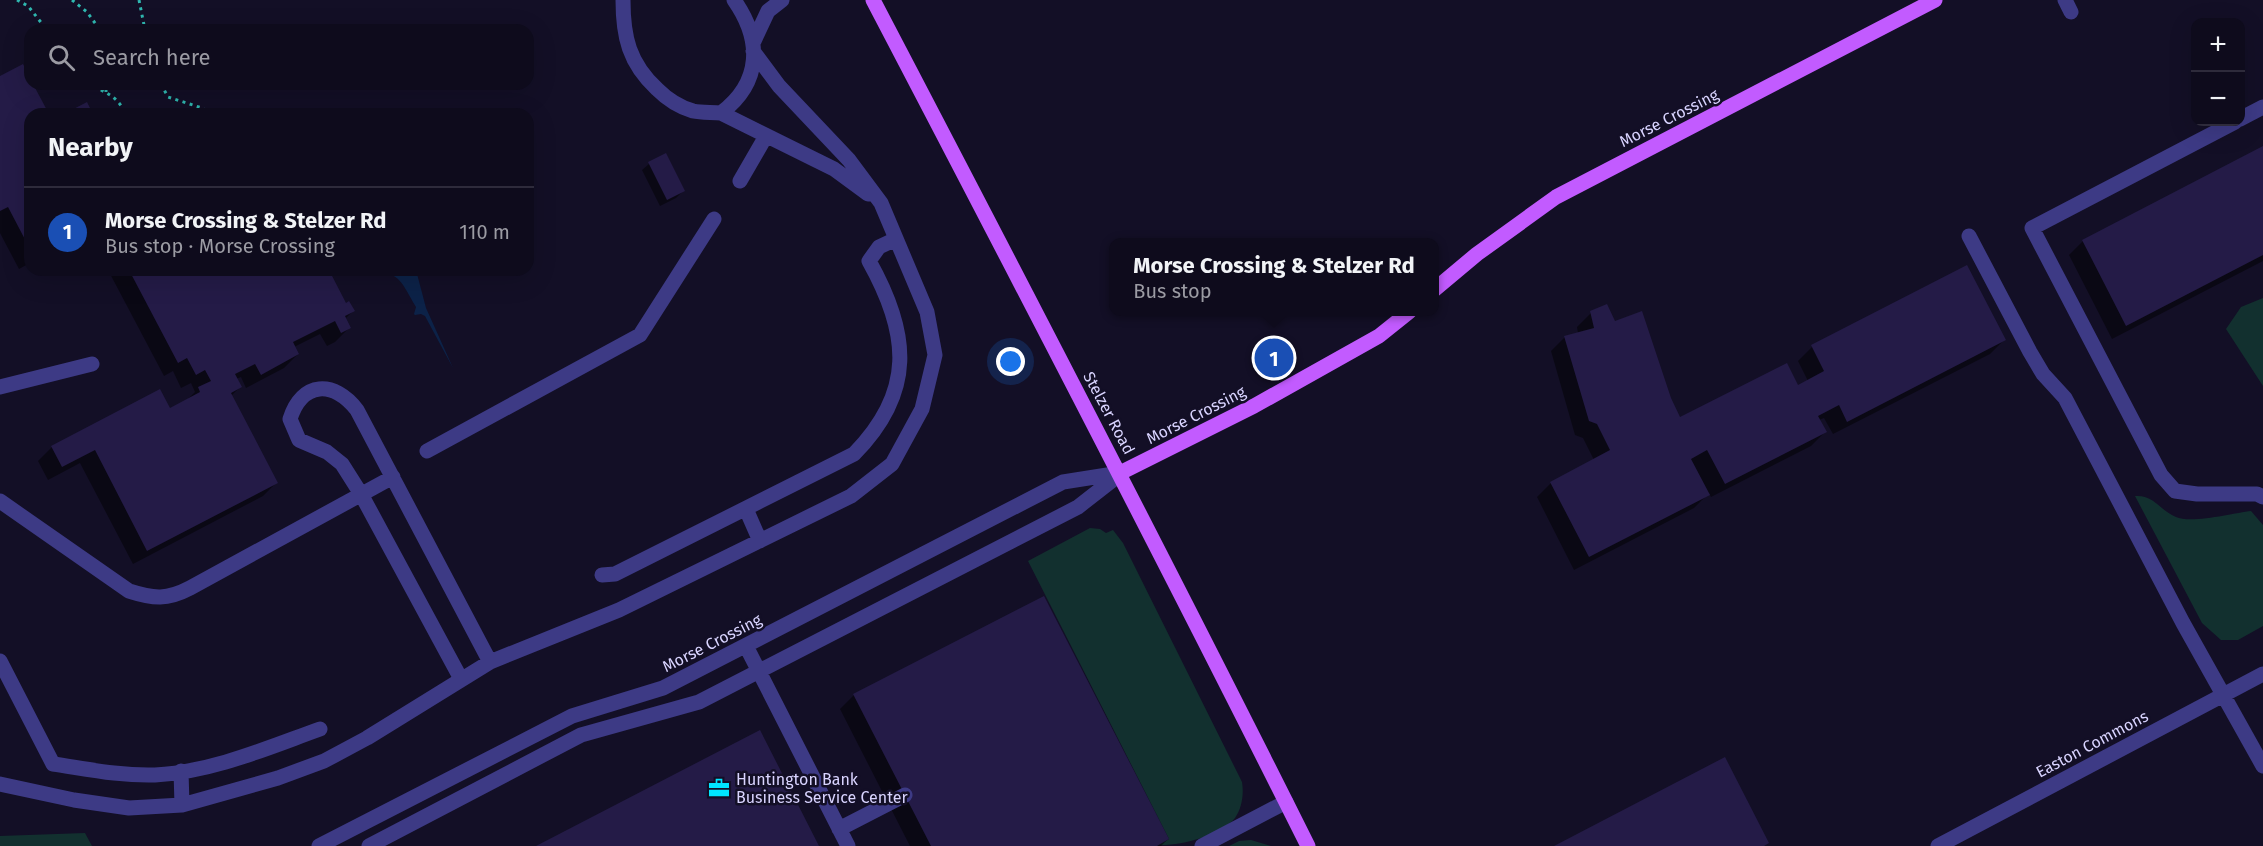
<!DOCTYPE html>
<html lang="en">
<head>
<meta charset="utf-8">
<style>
  body { margin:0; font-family:"Fira Sans",sans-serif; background:#1c1929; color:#f1f3f6 }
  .controls { position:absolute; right:18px; top:18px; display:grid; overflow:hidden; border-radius:12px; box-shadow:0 6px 24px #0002 }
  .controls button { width:54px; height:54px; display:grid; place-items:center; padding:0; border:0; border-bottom:2px solid #2e2b3b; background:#0e0b1c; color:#f1f3f6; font:30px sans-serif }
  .you { position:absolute; left:1011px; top:362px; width:21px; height:21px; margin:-15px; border:4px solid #fff; border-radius:50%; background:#1a73e8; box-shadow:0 0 0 9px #1a73e833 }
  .badge { display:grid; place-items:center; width:39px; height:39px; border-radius:50%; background:#00e5ff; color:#fff; font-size:20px; font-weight:700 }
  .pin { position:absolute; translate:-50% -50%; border:3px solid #fff; box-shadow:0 2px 6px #0006 }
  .popup { position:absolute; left:1109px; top:238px; width:330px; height:78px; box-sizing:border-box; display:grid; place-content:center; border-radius:12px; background:#0e0b1c; filter:drop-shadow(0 2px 4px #0005); font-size:20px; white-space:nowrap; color:#9b9ba3 }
  .popup b { font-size:22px; color:#f1f3f6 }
  .popup::after { content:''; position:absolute; left:50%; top:100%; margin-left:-12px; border:12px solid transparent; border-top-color:#0e0b1c }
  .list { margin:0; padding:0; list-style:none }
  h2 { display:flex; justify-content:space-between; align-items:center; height:78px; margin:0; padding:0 24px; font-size:26px }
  h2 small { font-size:20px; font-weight:400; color:#9b9ba3 }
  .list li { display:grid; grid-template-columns:39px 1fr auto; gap:18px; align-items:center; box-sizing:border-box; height:90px; padding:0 24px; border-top:2px solid #2e2b3b }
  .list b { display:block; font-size:22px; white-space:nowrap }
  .list p { margin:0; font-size:20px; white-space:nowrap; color:#9b9ba3 }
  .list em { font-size:20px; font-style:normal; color:#9b9ba3 }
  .icon { flex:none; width:33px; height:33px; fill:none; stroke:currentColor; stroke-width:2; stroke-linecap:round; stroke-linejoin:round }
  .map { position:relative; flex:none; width:2263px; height:846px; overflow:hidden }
  .search { position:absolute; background:#0e0b1c; box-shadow:0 6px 24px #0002; left:24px; top:24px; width:510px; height:66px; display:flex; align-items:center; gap:15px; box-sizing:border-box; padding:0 21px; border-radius:18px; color:#9b9ba3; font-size:22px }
  .panel { position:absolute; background:#0e0b1c; box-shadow:0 6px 24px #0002; left:24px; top:108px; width:510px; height:168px; border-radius:18px }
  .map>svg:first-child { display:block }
</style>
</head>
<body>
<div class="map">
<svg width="2263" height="846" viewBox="0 0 2263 846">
  <rect width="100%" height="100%" fill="#130f26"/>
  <path fill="#12302f" d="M2263 298V386L2226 329 2241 307Z
    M2135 496C2155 495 2159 510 2176 517 2191 524 2234 513 2251 511L2263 525V626L2238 640H2221L2202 623Z
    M1090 528 1100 529 1106 533 1113 530 1123 543 1242 782C1244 794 1242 808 1235 818 1220 836 1180 846 1159 845L1169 839 1028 561Z
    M85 833 92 846H0V836Z
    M1251 840 1271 846H1229L1239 841Z"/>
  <path fill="#0c2248" d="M372 270H416L426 308 453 368 425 316 421 314 415 315 414 314 416 307C401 282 401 273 372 270Z"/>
  <path fill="#0007" d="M0 78 30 81 47 114H30V263L19 269 0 233Z
    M2263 147V261L2112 339 2069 255 2083 241Z
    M649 164 683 191 676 198 660 206 642 170Z
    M1966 267 2004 340 1990 354 1833 434 1824 418 1819 420 1825 432 1811 446 1711 497 1709 493 1694 508 1574 570 1537 497 1551 483 1594 460 1583 438 1575 435 1551 351 1565 337 1578 333 1577 327 1591 313 1614 323 1669 399 1679 419 1798 387 1808 381 1798 361 1812 347Z
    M108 270H327L345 305 353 311 345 319 349 328 335 342 327 346 320 334 294 347 298 354 284 368 246 388 241 377 236 379 240 387 231 396 277 482 263 496 133 564 80 463 48 480 38 461 52 447 170 410 185 402 195 392 191 383 181 388 173 371 164 376Z
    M854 695 1168 839 1161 846H910L840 709Z"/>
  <path fill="#241b47" d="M23 64 30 78V84H33L49 114H30V249L8 207 0 211V76Z
    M87 102 93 114H64Z
    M2263 146V255L2126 326 2082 240Z
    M666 153 685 191 667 200 648 162Z
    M1967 265 2006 340 1847 422 1839 405 1818 416 1827 432 1725 484 1707 450 1691 459 1710 495 1589 557 1550 482 1610 450 1597 424 1589 421 1564 336 1594 328 1590 311 1607 304 1615 321 1642 311 1671 398 1680 417 1787 363 1798 385 1824 371 1811 345Z
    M129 270H329L346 303 349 301 355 311 345 316 351 328 341 333 335 321 293 342 299 354 261 375 255 364 235 374 242 387 231 393 278 483 147 551 95 450 62 467 51 446 160 389 170 408 200 392 198 387 211 381 205 370 196 375 187 358 178 363Z
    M1044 596 1169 839 1157 846H931L853 694Z
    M760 730 819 846H536Z
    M1725 757 1769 843 1764 846H1554Z"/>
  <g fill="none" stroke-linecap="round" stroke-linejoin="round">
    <path stroke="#2fb8b0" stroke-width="3" stroke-dasharray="3 4.5" stroke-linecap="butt" d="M17 0 28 6 47 30
      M72 0 87 12 100 30
      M139 0 145 30
      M87 84C103 91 119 96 125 114
      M161 84 168 97 202 108 213 114
      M106 92V84"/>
    <path stroke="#3d3a85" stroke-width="15" d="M623 0C623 37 629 63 657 89 667 99 679 107 693 111 702 113 712 112 721 113 762 82 762 40 734 0
      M2065 0 2071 12
      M754 41 768 11 782 0
      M721 113 834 169 868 194
      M2240 119 2263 107
      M2235 122 2032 228 2161 475 2175 491 2197 494H2257L2263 497
      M740 181 766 136
      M1969 236 2030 352 2043 374 2065 398 2183 623 2263 766
      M0 387 92 364
      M427 451 640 335 714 219
      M0 501 129 591C154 599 167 600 190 588L393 477
      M746 509 760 541
      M602 575 615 574 854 454C915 392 910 334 869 261L879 247 896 239
      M746 646 848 846
      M0 661 53 764C87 769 120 776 155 775 212 772 267 748 320 729
      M461 679 361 494 342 464 327 452 299 440 290 419C302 381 334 380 357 410L490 662
      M181 771 182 805
      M0 784 74 800 129 808 182 805 278 778 324 761 367 738 490 662 619 610 851 496 892 464 922 409 935 355 927 312 881 203 849 160 779 86 753 51
      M839 829 905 795
      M319 846 572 716 663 688 1063 482 1120 473
      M369 846 581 735 699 702 1078 507 1119 475
      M1202 846 1286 802
      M1938 846 2263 674"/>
    <path stroke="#c25bff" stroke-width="15" d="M873 0C1020 281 1166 562 1308 846
      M1434 290 1477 254 1556 197 1935 0
      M1120 473 1254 406 1379 336 1409 312"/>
  </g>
  <defs>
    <symbol id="office-bare" viewBox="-9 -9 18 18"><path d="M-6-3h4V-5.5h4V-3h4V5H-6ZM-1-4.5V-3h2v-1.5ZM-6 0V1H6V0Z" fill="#00e5ff" stroke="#130f26" stroke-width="2.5" paint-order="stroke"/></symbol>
  </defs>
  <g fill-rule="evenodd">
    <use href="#office-bare" x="704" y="773" width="30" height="30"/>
  </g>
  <g text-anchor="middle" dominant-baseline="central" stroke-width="5" stroke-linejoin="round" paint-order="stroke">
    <g font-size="16" fill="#d9d4ff" stroke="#130f26">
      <text transform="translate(1669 118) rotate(-27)">Morse Crossing</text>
      <text transform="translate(1109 413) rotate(62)">Stelzer Road</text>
      <text transform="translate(1196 415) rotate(-27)">Morse Crossing</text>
      <text transform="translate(712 643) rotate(-27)">Morse Crossing</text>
      <text transform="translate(2092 744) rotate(-28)">Easton Commons</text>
    </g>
    <g font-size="16" fill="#d9d4ff" stroke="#130f26" text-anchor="start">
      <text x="736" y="779">Huntington Bank<tspan x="736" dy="18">Business Service Center</tspan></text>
    </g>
  </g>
</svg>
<div class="controls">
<button>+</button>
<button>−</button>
</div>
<div class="you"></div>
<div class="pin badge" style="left:1274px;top:358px;background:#1a4fb4">1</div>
<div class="popup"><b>Morse Crossing &amp; Stelzer Rd</b>Bus stop</div>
<div class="search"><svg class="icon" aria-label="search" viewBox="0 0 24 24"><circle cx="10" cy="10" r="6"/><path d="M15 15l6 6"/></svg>Search here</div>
<section class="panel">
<h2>Nearby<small></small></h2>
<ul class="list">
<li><span class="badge" style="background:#1a4fb4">1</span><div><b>Morse Crossing &amp; Stelzer Rd</b><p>Bus stop · Morse Crossing</p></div><em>110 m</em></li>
</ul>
</section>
</div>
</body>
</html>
